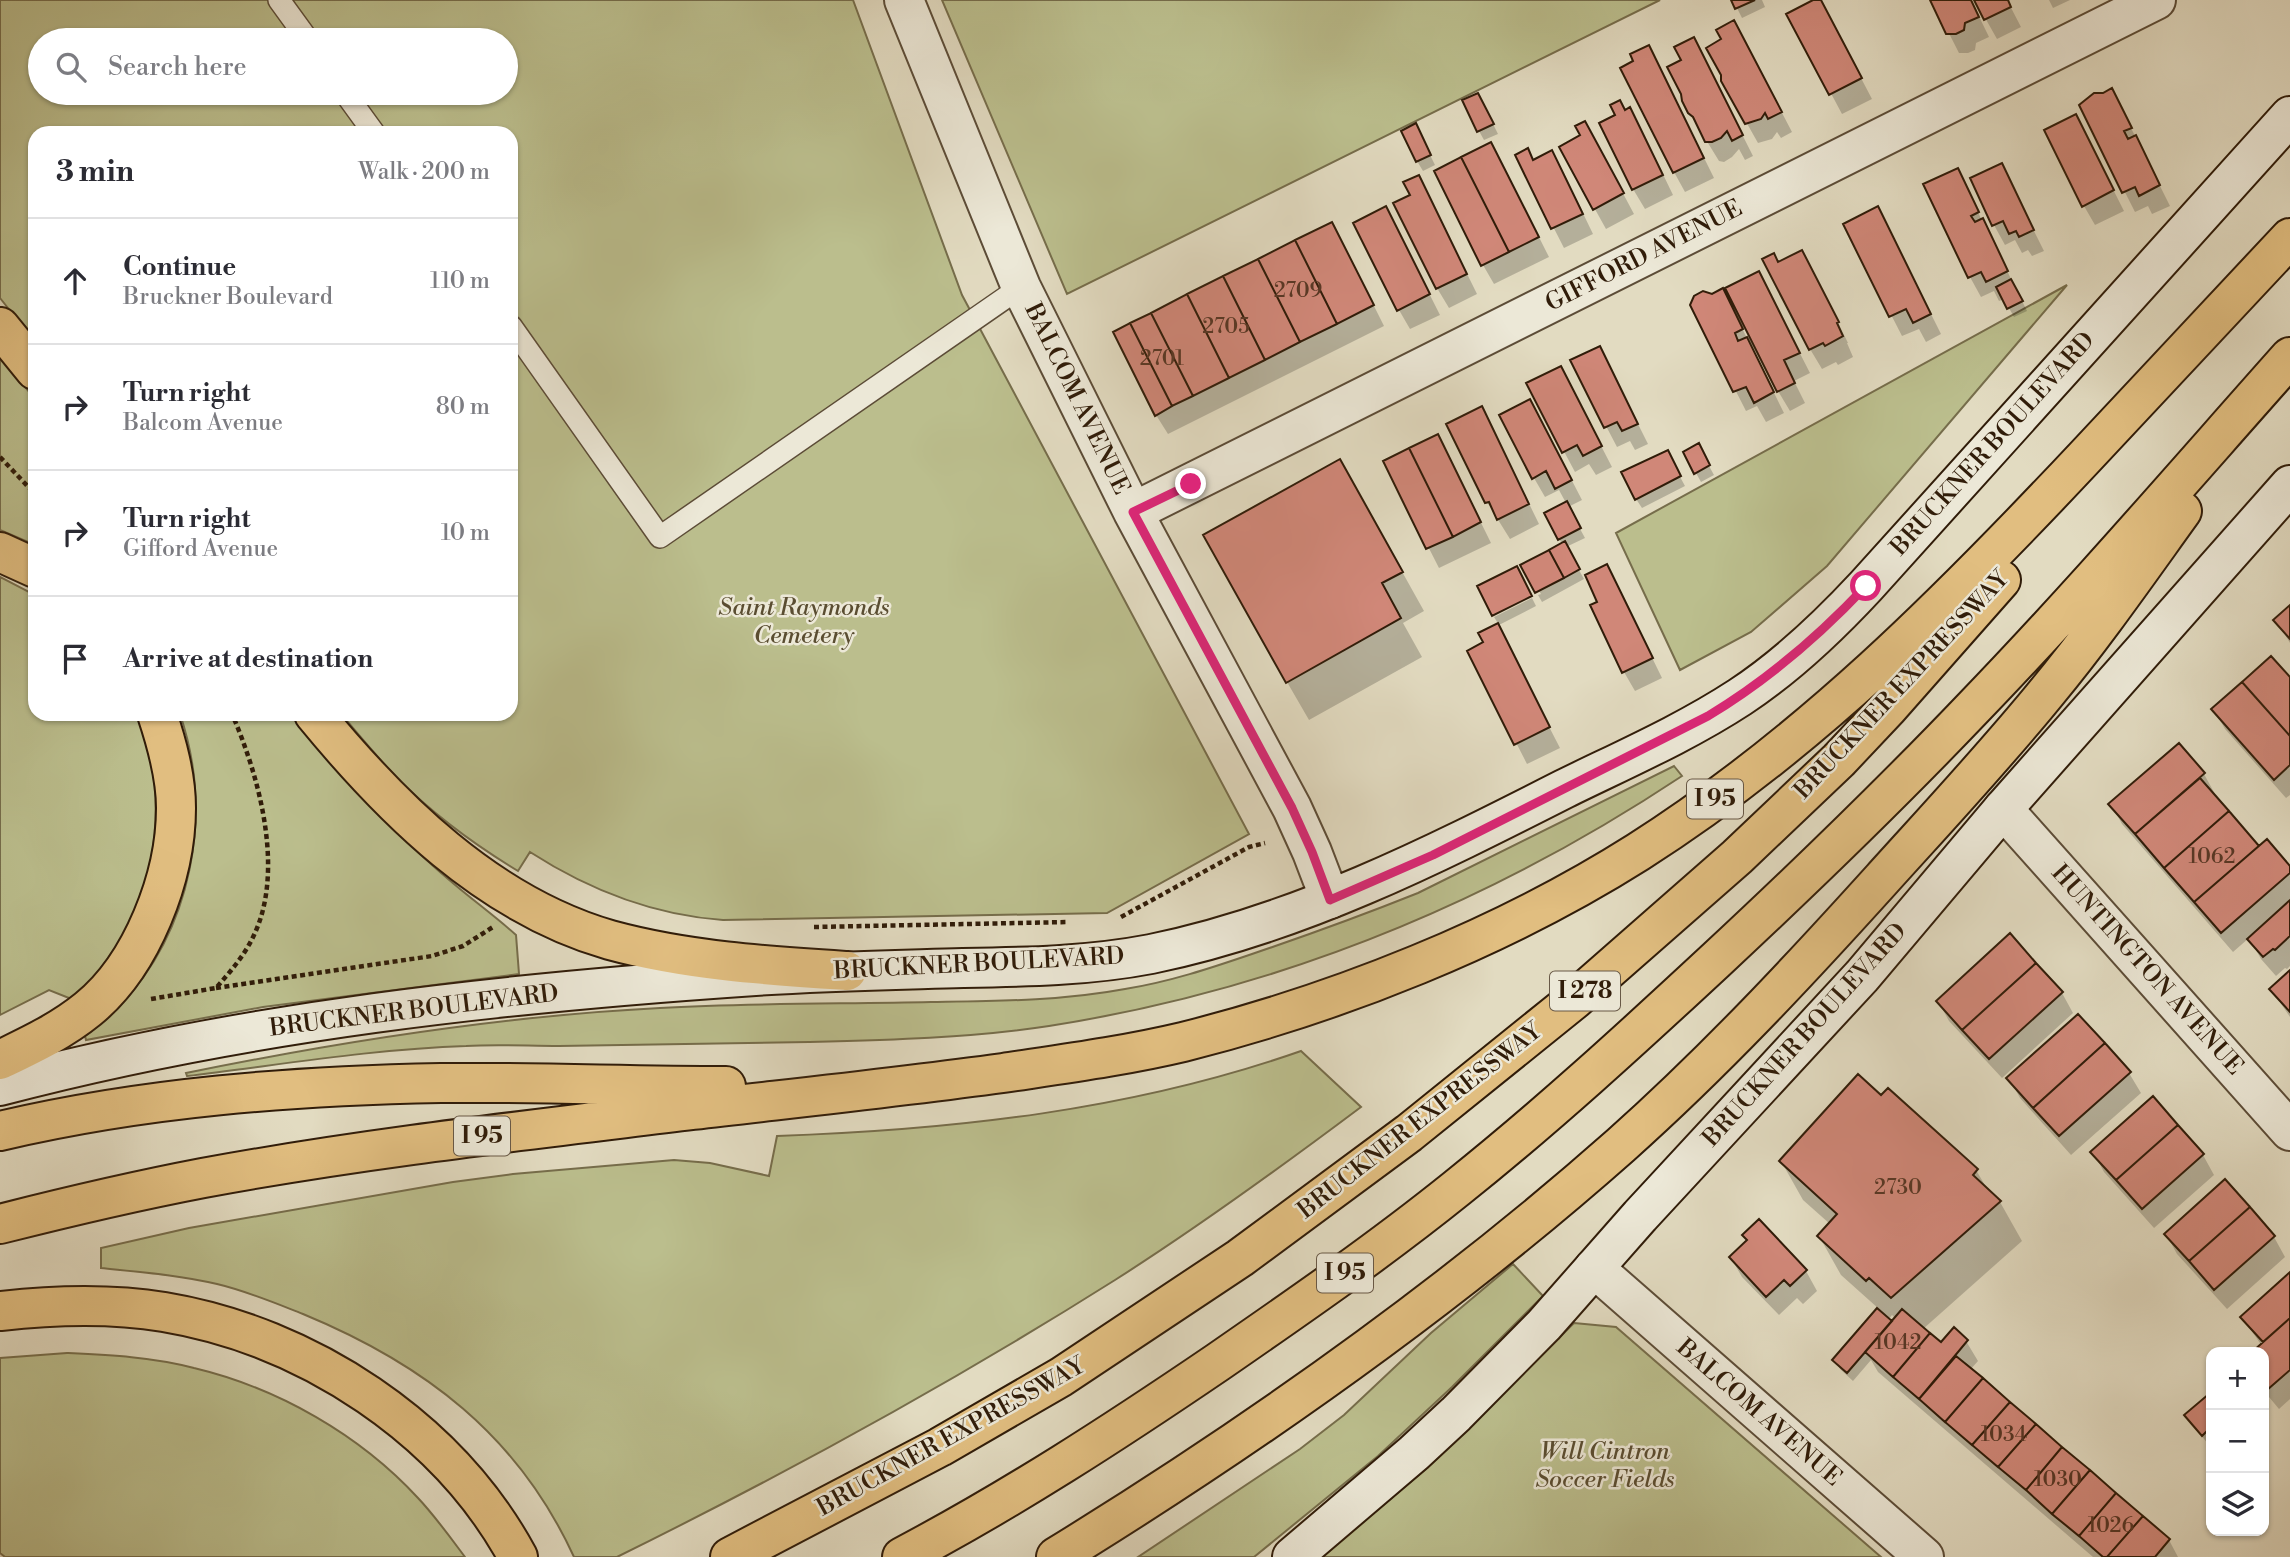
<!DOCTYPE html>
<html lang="en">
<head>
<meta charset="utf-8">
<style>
  body { margin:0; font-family:"Libre Bodoni",serif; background:#f2f2f3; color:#2b2b33 }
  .controls { position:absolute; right:21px; bottom:21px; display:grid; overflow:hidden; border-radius:14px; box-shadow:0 2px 5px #0004 }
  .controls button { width:63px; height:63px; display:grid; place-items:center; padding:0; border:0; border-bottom:2px solid #e1e1e2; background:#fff; color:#2b2b33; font:35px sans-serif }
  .stop { position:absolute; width:21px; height:21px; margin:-16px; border:5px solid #db2777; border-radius:50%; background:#fff }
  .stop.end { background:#db2777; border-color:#fff; box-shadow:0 2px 7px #0008 }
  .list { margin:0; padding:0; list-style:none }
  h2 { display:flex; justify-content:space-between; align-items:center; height:91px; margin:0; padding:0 28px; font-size:30px }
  h2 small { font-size:23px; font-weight:400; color:#7c7c81 }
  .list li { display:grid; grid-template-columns:46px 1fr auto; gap:21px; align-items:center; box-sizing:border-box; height:126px; padding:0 28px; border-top:2px solid #e1e1e2 }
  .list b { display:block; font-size:26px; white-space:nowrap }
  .list p { margin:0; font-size:23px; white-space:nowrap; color:#7c7c81 }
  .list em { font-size:23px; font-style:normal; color:#7c7c81 }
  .icon { flex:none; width:38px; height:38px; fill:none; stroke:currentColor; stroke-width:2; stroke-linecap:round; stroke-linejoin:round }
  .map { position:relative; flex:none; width:2290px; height:1557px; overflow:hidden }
  .search { position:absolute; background:#fff; box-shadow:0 2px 5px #0004; left:28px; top:28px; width:490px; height:77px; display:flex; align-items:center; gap:18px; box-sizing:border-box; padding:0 24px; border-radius:38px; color:#7c7c81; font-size:26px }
  .panel { position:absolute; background:#fff; box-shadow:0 2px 5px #0004; left:28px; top:126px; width:490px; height:595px; border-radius:21px }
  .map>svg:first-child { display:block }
</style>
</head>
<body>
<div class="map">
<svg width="2290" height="1557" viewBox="0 0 2290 1557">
  <rect width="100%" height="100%" fill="#e2dbc1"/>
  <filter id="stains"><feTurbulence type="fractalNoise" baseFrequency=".00286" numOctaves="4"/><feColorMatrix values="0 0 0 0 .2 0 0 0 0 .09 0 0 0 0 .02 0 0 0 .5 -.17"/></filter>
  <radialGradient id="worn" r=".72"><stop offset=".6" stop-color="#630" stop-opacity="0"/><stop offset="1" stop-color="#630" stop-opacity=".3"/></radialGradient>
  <path fill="#bbbe8d" stroke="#766d4b" stroke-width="2" fill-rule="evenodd" d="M0 0H853L962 295 1249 834 1107 913 723 920C652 915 589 890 530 852L518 871C475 845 434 815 398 779 378 758 360 736 341 714H511V133H35V342L0 298ZM40 40H506V93H40Z
    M942 0H1660L1067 294Z
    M2067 285 1827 566 1751 632 1680 670 1616 533Z
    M0 356 35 399V545L0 530Z
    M0 577 35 595V714H136C163 773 161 848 137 907 123 942 99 973 74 1000L49 990 0 1015Z
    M180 714H291C340 774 394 834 454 884 474 901 496 917 516 935L519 974 263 1007 86 1040 85 1036C96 1027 108 1018 118 1008 192 930 214 815 180 714Z
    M1674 766 1682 776C1489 904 1279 990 1049 1026 970 1038 889 1040 809 1042 725 1044 642 1045 559 1046 528 1046 497 1044 466 1046 373 1049 279 1065 187 1076L186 1073C343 1041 501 1016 660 1008 750 1003 841 1004 931 1002 996 1001 1061 1001 1125 989 1169 982 1211 968 1252 954 1308 935 1363 915 1418 893Z
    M1301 1051 1361 1107C1281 1167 1200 1226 1115 1280 955 1381 787 1473 617 1557H574C518 1435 424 1364 303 1314 275 1303 247 1291 217 1284 179 1275 140 1272 101 1268V1248L189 1228 453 1182 513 1174 674 1160 710 1163 769 1176 777 1136C954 1130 1133 1110 1301 1051Z
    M1513 1264 1543 1296 1452 1387 1378 1456 1254 1557H1138L1300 1449 1344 1415 1431 1333Z
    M1574 1323 1616 1327 1881 1557H1321L1426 1469Z
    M67 1353C109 1355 153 1357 194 1368 278 1388 360 1435 418 1498 435 1516 450 1537 465 1557H5L0 1553V1358Z"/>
  <path fill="#0003" fill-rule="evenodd" d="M1733 0H1762L1765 7 1742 18Z
    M1817 0H1819L1830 19 1872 99 1842 114 1789 15Z
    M1932 0H1971L1989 37 1976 43 1975 50 1968 53H1959Z
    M1975 0H2007L2021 27 1997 39Z
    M2049 0H2070L2053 8Z
    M1745 42 1792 132 1781 138 1777 132 1772 139 1758 143 1723 81Z
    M1704 59 1753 156 1745 160 1739 149 1732 157 1724 162 1719 161 1689 112Z
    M1659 67 1714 178 1685 192 1674 172Z
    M2112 90 2170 206 2152 214 2148 206 2135 212 2081 105Z
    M1483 104 1498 134 1484 140 1479 131Z
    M1625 112 1641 129 1673 195 1645 209 1633 189Z
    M2076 116 2124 211 2095 225 2084 206Z
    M1420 135 1435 165 1423 171 1417 161Z
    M1596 143 1634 214 1606 229 1561 148Z
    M1517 156 1563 172 1593 234 1564 248Z
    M1502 164 1549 257 1494 284 1483 265Z
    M2001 165 2044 251 2032 256 2028 250 2022 253 2015 240 2005 245 1994 225Z
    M1957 170 2027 311 2014 317 2004 299 1999 301 1994 291 1981 297 1970 277Z
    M1412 195 1429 197 1477 294 1449 308 1437 288Z
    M1386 208 1440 315 1410 329 1399 310Z
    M1845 225 1888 228 1941 334 1926 342 1919 329 1902 336Z
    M1343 244 1384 326 1168 434 1156 415Z
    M1778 264 1813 272 1848 343H1847L1853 357 1838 365 1836 362 1822 369 1810 349Z
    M1769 293 1810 373 1794 381 1805 403 1790 411 1778 391Z
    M1692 305 1733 310 1784 413 1766 422 1757 406 1746 411Z
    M1572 361 1610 368 1648 444 1635 450 1630 441 1617 447Z
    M1528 384 1571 388 1612 467 1596 475 1589 464 1575 472Z
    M1541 421 1582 500 1568 507 1585 538 1566 547 1584 579 1542 602 1538 595 1541 594 1539 591 1536 592 1522 565 1562 544 1546 514 1566 503 1559 490 1545 497 1534 478Z
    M1492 428 1539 524 1510 539 1487 502Z
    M1703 455 1714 475 1701 482 1696 473Z
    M1448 456 1491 543 1439 568 1385 462Z
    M1672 462 1685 486 1642 508 1636 499Z
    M1362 500 1424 611 1403 623 1422 657 1309 720 1287 682Z
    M1617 586 1662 678 1635 691 1624 672Z
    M1532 598 1536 606 1497 626 1560 748 1527 764 1469 651 1485 643 1480 634 1499 625 1494 617Z
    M2290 607V643L2276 620Z
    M2290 680V795L2286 798 2225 729 2214 710Z
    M2179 745 2204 774 2215 794 2213 796 2259 849 2290 869V966L2287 969 2285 968 2276 976 2261 959 2249 938 2233 952 2122 824 2111 804Z
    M2290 972V1017L2271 989Z
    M2062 993 2073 1013 2002 1078 1949 1021 1938 1001Z
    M2129 1073 2141 1093 2071 1155 2020 1098 2009 1078Z
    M1881 1097 1976 1170 1989 1192 2000 1202 2022 1241 1923 1329 1941 1345 1966 1341 1978 1361 1970 1370 2169 1540 2178 1557H2093L1878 1372 1871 1360 1853 1381 1840 1369 1835 1360 1879 1309 1841 1275 1819 1236 1830 1224 1803 1200 1781 1161ZM1892 1315 1896 1319 1892 1323 1888 1320Z
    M2153 1099 2203 1155 2214 1175 2154 1228 2104 1172 2093 1152Z
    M1759 1221 1806 1271 1817 1291 1803 1304 1797 1298 1779 1315 1742 1277 1731 1258 1748 1242 1744 1235Z
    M2166 1234 2274 1237 2285 1257 2227 1309 2177 1254Z
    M2290 1275V1399L2279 1409 2264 1391V1352H2254L2262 1346 2242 1317Z
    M2209 1395 2211 1397V1441L2208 1444 2186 1416Z"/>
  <path fill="#d08778" stroke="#301c09" stroke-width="2" d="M1731 0H1755L1735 9Z
    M1813 0H1821L1862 78 1829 95 1786 14Z
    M1930 0H1971L1979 17 1965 23 1964 30 1956 34H1946Z
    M1974 0H2008L2011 7 1984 20Z
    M1734 20 1782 112 1768 119 1765 113 1761 119 1745 124 1721 81V75L1706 48 1721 39 1716 30Z
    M1694 37 1743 135 1732 141 1727 131 1721 138 1712 142H1705L1693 117 1688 113 1682 101 1681 94 1667 67 1681 60 1674 47Z
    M1649 45 1704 158 1673 173 1620 68 1633 61 1630 54Z
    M2112 88 2132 128 2124 131 2128 139 2136 135 2160 185 2139 196 2135 187 2122 193 2079 105 2094 93H2103Z
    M1478 93 1494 124 1477 132 1462 100Z
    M1620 100 1625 110 1630 107 1663 175 1632 190 1599 123 1615 115 1610 105Z
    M2076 114 2114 190 2082 207 2044 130Z
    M1585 121 1624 193 1593 210 1559 147 1580 135 1575 126Z
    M1416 123 1431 155 1416 162 1401 131Z
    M1491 142 1539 237 1509 252 1461 157Z
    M1528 148 1533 160 1552 150 1583 214 1551 229 1515 155Z
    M1461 157 1509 252 1481 266 1434 171Z
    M2002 163 2034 230 2019 237 2016 231 2009 234 2003 221 1992 226 1970 178Z
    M1958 168 1979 212 1971 216 1975 222 1983 218 2008 271 1986 282 1981 272 1968 278 1923 184Z
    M1419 175 1467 274 1436 289 1393 203 1410 195 1403 182Z
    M1386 206 1430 294 1397 311 1353 223Z
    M1878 206 1931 314 1913 323 1906 309 1889 317 1843 224Z
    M1332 222 1374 305 1337 324 1295 240Z
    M1295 240 1337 324 1300 342 1258 259Z
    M1802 250 1839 322 1837 323 1843 336 1825 346 1823 343 1809 350 1762 259 1774 253 1778 262Z
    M1258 259 1300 342 1265 360 1223 276Z
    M1759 271 1800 353 1784 360 1795 383 1777 392 1725 288Z
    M1223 276 1265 360 1229 378 1187 294Z
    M2011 279 2023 301 2007 309 1996 287Z
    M1723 288 1743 329 1735 333 1738 341 1747 337 1774 392 1754 403 1746 387 1733 392 1690 305 1694 296 1703 291 1712 294Z
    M1187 294 1229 378 1193 396 1151 313Z
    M1151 313 1193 396 1172 406 1130 323Z
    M1130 323 1172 406 1155 416 1113 332Z
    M1600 346 1638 424 1622 431 1617 422 1604 428 1570 360Z
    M1561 366 1602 446 1583 456 1577 445 1562 453 1526 383Z
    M1530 399 1572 480 1555 489 1546 471 1532 479 1499 415Z
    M1482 406 1529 504 1497 520 1489 502 1485 503 1446 424Z
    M1438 434 1481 522 1453 537 1409 448Z
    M1699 443 1710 465 1694 474 1683 452Z
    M1409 448 1453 537 1426 549 1383 461Z
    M1668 450 1681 476 1635 500 1621 472Z
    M1340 459 1403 572 1382 583 1401 618 1286 683 1203 535Z
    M1567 501 1581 528 1558 540 1544 513Z
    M1565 541 1580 569 1564 578 1549 550Z
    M1549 550 1564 578 1535 593 1520 565Z
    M1607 564 1653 658 1622 673 1590 605 1597 602 1585 575Z
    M1517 566 1532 596 1492 616 1477 586Z
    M2290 605V639L2273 620Z
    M1498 623 1550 727 1514 745 1467 651 1483 642 1478 633Z
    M2271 656 2290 677V736L2242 682Z
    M2242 682 2290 736V765L2274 780 2211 709Z
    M2179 743 2205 773 2135 834 2108 804Z
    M2200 778 2229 811 2164 868 2135 834Z
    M2229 811 2259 846 2194 902 2164 868Z
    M2267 839 2290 866V873L2221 933 2194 902Z
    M2290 900V936L2275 950 2273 949 2263 957 2247 939Z
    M2010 933 2036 963 1962 1030 1936 1001Z
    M2036 963 2063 992 1989 1059 1962 1030Z
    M2290 970V1012L2269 989Z
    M2078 1014 2105 1043 2033 1108 2006 1078Z
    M2105 1043 2131 1072 2059 1136 2033 1108Z
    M1858 1074 1881 1095 1888 1088 1978 1169 1973 1175 2001 1201 1891 1298 1869 1278 1866 1281 1817 1236 1837 1214 1779 1161Z
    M2153 1096 2178 1125 2116 1180 2090 1152Z
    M2178 1125 2204 1154 2142 1209 2116 1180Z
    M2225 1179 2250 1207 2189 1261 2164 1234Z
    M2250 1207 2275 1236 2214 1290 2189 1261Z
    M1759 1219 1807 1270 1790 1286 1784 1280 1766 1297 1729 1257 1747 1240 1742 1235Z
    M2290 1272V1318L2263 1342 2240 1317Z
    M1877 1308 1892 1321 1847 1373 1832 1360Z
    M1902 1309 1930 1333 1893 1377 1865 1352Z
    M2290 1318V1370L2267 1390 2264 1386V1352H2252Z
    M1954 1327 1968 1340 1919 1399 1893 1377 1930 1333 1941 1342Z
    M1956 1356 1983 1378 1945 1422 1919 1399Z
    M1983 1378 2010 1402 1972 1445 1945 1422Z
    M2210 1393 2211 1395V1427L2202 1436 2184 1415Z
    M2010 1402 2036 1424 1998 1467 1972 1445Z
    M2036 1424 2062 1447 2026 1490 1998 1467Z
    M2062 1447 2090 1470 2052 1514 2026 1490Z
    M2090 1470 2116 1493 2079 1536 2052 1514Z
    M2116 1493 2143 1516 2107 1557H2103L2079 1536Z
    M2143 1516 2170 1539 2155 1557H2107Z"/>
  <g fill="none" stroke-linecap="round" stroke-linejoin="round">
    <defs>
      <path id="lane" d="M279 0 308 40
        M345 93 374 133
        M511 326 660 537 1021 287"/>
      <path id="street" d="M904 0 1021 287 1133 512 1292 808 1312 852 1330 899
        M1133 512 2156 0
        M2003 809 2290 1131
        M1594 1268 1924 1557"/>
      <path id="secondary" d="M0 1086C247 1021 501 993 755 976 824 971 894 970 963 968 1026 967 1089 966 1151 954 1298 924 1432 856 1564 789 1623 760 1685 733 1740 697 1787 666 1828 627 1866 586L2290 116
        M1292 1557 1414 1453 1456 1414 1544 1325 1640 1216 1862 976 2003 809 2290 485"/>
      <path id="highway" d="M0 327 35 370
        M0 552 35 568
        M314 714C392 809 488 905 610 940 687 961 768 966 847 971
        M0 1060C31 1045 61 1031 88 1009 142 965 176 877 176 808 176 776 167 744 157 714
        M0 1131C145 1097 292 1086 441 1083 536 1082 631 1086 726 1086
        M0 1224C67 1207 135 1191 203 1178 365 1148 529 1130 693 1110 796 1098 900 1087 1003 1073 1063 1064 1124 1056 1183 1042 1338 1003 1502 938 1638 852 1808 744 1948 603 2085 457 2153 384 2222 311 2290 238
        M0 1311C55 1305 109 1303 164 1312 308 1336 448 1428 518 1557
        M730 1557 940 1447 1061 1377 1240 1258 1409 1133 1574 1000 1737 857 1839 760 1888 708 2001 580
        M902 1557C1012 1499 1115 1432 1218 1362 1299 1306 1380 1250 1457 1188 1547 1116 1631 1039 1715 961 1803 879 1890 795 1973 708 2082 595 2185 475 2290 357
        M1056 1557C1254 1435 1446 1300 1621 1145 1715 1061 1798 972 1882 879 1938 817 1995 756 2047 692 2095 634 2138 572 2182 511"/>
    </defs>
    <use href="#lane" stroke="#5c4c37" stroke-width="24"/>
    <use href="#street" stroke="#5c4c37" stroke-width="42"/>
    <use href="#secondary" stroke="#301c09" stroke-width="42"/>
    <use href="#highway" stroke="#301c09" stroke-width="42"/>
    <path stroke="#301c09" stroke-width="4.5" stroke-dasharray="5 3.5" stroke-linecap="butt" d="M0 457 35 494
      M1121 917 1249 847 1265 843
      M814 927 1068 922
      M216 988 432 956 463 946 493 927
      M151 999 216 988C230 972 245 955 254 935 285 870 259 776 232 714"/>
    <use href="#lane" stroke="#ece8d7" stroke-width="21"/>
    <use href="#street" stroke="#ece8d7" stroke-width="38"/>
    <use href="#secondary" stroke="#ece8d7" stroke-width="38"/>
    <use href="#highway" stroke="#e1be80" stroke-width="38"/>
  </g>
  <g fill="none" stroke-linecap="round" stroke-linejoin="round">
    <path stroke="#db2777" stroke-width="9" d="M1191 484 1133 512 1292 808 1312 852 1330 900 1433 855 1708 716C1768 680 1818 637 1866 586"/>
  </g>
  <g text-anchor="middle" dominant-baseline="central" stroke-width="5" stroke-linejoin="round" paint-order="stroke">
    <g font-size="21" fill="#583725">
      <text x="1298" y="291">2709</text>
      <text x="1226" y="327">2705</text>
      <text x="1162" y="359">2701</text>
      <text x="2212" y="857">1062</text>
      <text x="1898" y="1188">2730</text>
      <text x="1898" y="1343">1042</text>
      <text x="2004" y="1435">1034</text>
      <text x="2058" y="1480">1030</text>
      <text x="2111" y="1526">1026</text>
    </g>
    <g fill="#ece8d7" stroke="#685947" stroke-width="2">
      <rect x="1687" y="779.5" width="56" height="39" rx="5"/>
      <rect x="1550" y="971.5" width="70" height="39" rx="5"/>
      <rect x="454" y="1116.5" width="56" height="39" rx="5"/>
      <rect x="1317" y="1253.5" width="56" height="39" rx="5"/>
    </g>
    <g font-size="23" font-weight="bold" fill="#301c09">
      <text x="1715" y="799">I 95</text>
      <text x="1585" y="991">I 278</text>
      <text x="482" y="1136">I 95</text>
      <text x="1345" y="1273">I 95</text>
    </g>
    <g font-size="24" fill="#301c09" stroke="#ece8d7">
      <text transform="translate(1644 256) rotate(-27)">GIFFORD AVENUE</text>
      <text transform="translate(1077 399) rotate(64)">BALCOM AVENUE</text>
      <text transform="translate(1993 444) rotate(-48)">BRUCKNER BOULEVARD</text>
      <text transform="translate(1902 685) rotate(-47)">BRUCKNER EXPRESSWAY</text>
      <text transform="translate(979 964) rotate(-3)">BRUCKNER BOULEVARD</text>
      <text transform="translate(2147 970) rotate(48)">HUNTINGTON AVENUE</text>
      <text transform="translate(414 1011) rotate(-7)">BRUCKNER BOULEVARD</text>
      <text transform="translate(1805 1035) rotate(-48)">BRUCKNER BOULEVARD</text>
      <text transform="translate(1420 1121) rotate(-38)">BRUCKNER EXPRESSWAY</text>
      <text transform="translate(1759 1413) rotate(41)">BALCOM AVENUE</text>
      <text transform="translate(951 1437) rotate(-29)">BRUCKNER EXPRESSWAY</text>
    </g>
    <g font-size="24" font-style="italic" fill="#5a4d31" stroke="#ece8d7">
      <text x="804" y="608">Saint Raymonds<tspan x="804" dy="28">Cemetery</tspan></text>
      <text x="1605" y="1452">Will Cintron<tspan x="1605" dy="28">Soccer Fields</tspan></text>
    </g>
  </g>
  <rect width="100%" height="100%" filter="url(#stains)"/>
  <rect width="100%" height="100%" fill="url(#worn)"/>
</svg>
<div class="controls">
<button>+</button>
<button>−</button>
<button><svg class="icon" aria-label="layers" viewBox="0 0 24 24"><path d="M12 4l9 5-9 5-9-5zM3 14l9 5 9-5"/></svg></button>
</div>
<div class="stop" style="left:1866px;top:586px"></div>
<div class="stop end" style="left:1191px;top:484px"></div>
<div class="search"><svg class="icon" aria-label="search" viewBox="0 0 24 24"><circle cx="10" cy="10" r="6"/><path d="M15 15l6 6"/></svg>Search here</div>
<section class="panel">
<h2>3 min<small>Walk · 200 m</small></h2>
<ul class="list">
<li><svg class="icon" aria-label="ahead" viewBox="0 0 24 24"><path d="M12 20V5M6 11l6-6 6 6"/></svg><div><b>Continue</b><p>Bruckner Boulevard</p></div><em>110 m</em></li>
<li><svg class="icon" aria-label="right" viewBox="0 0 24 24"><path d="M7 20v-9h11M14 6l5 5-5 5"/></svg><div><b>Turn right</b><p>Balcom Avenue</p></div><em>80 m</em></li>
<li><svg class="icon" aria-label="right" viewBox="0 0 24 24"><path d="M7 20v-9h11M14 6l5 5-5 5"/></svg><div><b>Turn right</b><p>Gifford Avenue</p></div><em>10 m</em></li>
<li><svg class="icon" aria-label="arrive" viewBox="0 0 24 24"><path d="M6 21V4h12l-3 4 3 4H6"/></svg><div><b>Arrive at destination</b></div></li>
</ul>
</section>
</div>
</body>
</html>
